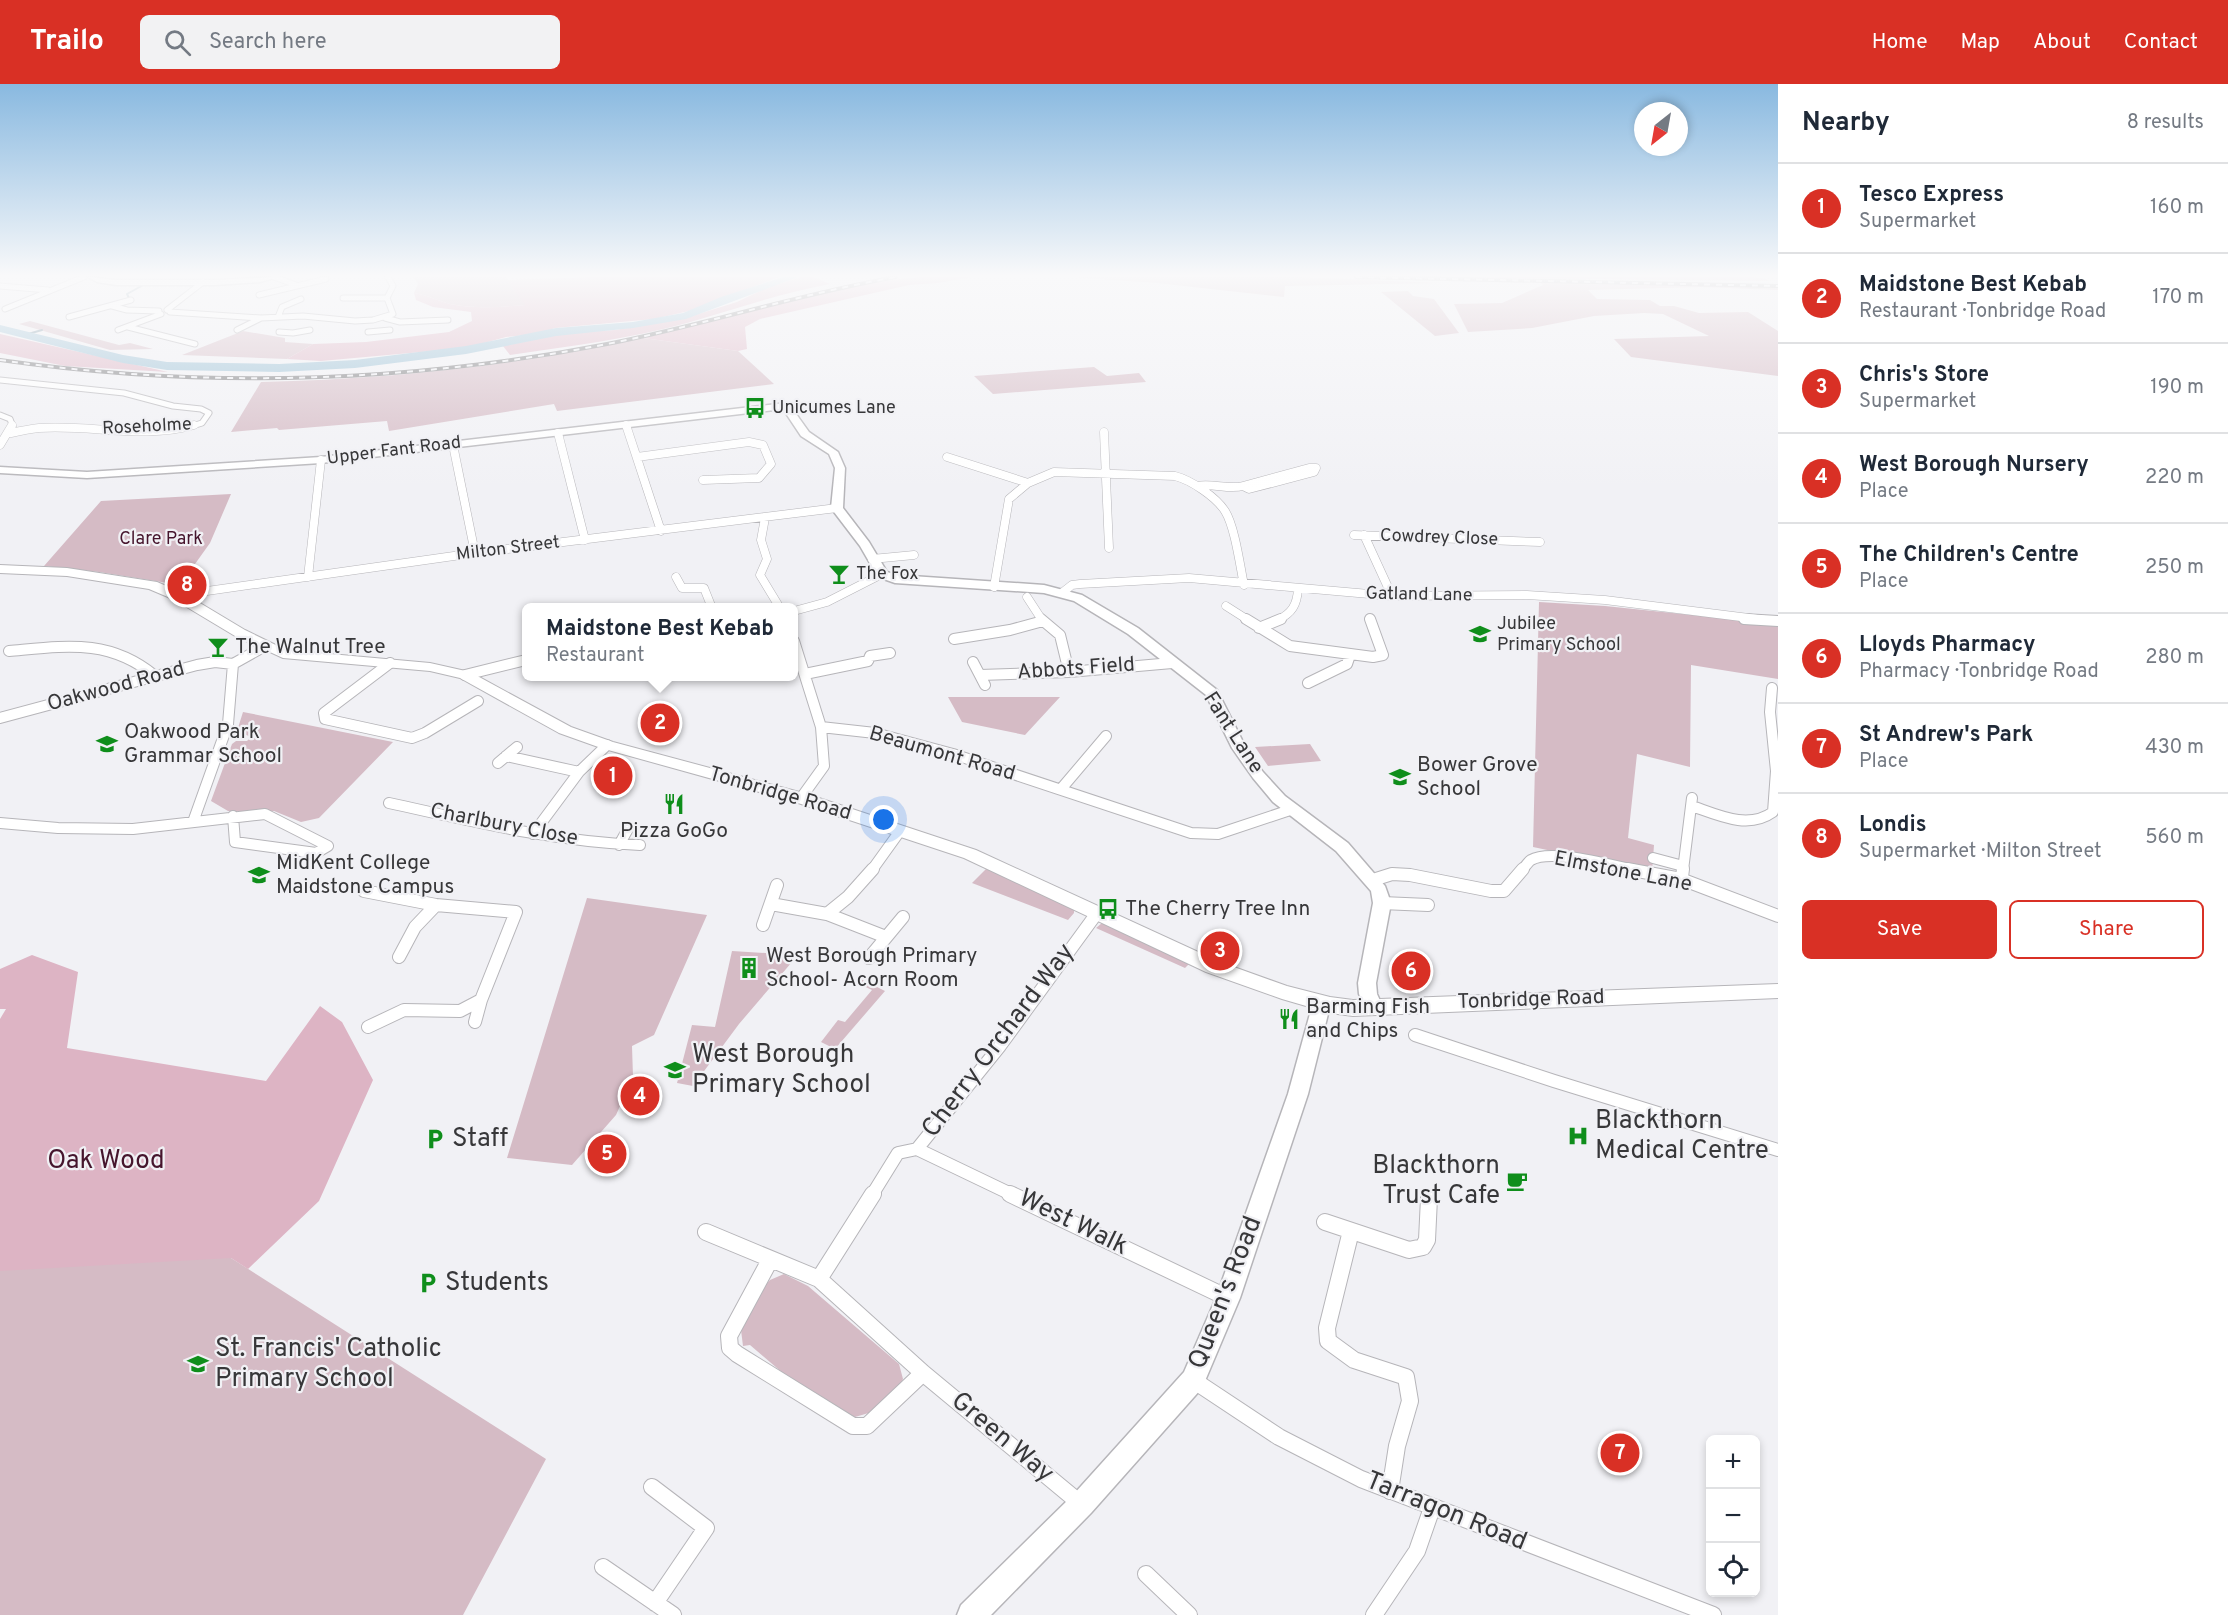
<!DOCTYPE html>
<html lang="en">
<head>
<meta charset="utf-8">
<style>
  body { margin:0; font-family:Overpass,sans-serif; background:#f2f2f3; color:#1f2937 }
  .controls { position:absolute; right:18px; bottom:18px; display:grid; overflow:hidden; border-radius:9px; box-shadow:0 3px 9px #0003 }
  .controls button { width:54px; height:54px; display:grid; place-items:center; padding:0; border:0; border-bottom:2px solid #e0e1e3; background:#fff; color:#1f2937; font:30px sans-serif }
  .compass { position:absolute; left:1634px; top:18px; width:54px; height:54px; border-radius:50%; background:#fff; box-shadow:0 3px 9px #0003; rotate:211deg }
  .you { position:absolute; left:884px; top:736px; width:21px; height:21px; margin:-15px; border:4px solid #fff; border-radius:50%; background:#1a73e8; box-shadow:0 0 0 9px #1a73e833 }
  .badge { display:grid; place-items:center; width:39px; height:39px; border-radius:50%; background:#d93025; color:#fff; font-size:20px; font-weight:700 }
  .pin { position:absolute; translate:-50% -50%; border:3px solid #fff; box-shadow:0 2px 6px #0006 }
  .popup { position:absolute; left:522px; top:519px; width:276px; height:78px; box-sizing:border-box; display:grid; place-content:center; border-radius:9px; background:#fff; filter:drop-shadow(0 2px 4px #0005); font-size:20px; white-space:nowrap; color:#747a83 }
  .popup b { font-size:22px; color:#1f2937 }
  .popup::after { content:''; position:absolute; left:50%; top:100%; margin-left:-12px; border:12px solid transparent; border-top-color:#fff }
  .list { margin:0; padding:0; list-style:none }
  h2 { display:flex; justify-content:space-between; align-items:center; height:78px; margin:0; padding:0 24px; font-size:26px }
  h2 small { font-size:20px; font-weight:400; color:#747a83 }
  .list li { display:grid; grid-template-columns:39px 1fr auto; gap:18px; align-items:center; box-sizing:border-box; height:90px; padding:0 24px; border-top:2px solid #e0e1e3 }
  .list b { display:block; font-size:22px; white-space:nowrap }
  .list p { margin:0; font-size:20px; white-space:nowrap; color:#747a83 }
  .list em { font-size:20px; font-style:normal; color:#747a83 }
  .actions { display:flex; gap:12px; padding:18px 24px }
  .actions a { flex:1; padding:14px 0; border:2px solid #d93025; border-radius:9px; text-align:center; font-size:21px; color:#d93025 }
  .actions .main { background:#d93025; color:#fff }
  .icon { flex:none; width:33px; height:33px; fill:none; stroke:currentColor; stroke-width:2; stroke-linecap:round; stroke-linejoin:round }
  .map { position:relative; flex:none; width:1778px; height:1531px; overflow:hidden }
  header { display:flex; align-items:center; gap:36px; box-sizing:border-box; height:84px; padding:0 30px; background:#d93025; color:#fff }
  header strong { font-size:28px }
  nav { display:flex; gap:33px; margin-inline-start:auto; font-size:21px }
  .search { width:420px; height:54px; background:#f2f2f3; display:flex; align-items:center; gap:15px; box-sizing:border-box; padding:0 21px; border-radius:9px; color:#747a83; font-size:22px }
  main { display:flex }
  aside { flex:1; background:#fff }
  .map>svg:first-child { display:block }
</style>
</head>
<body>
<header>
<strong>Trailo</strong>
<div class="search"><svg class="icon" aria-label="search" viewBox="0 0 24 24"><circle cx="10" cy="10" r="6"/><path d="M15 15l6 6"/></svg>Search here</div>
<nav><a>Home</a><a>Map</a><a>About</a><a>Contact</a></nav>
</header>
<main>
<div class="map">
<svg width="1778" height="1531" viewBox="0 0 1778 1531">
  <rect width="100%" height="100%" fill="#f1f1f5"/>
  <path fill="#d5bbc5" d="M413 193H506L526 221C502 223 475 225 450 220 438 217 428 211 414 209L418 200Z
    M1070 193H1300L1439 199 1285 202 1284 213 1157 199Z
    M1540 198 1778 203V206L1701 203 1588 206 1597 215 1650 216 1660 222H1674L1699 229 1748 228 1778 247V292L1631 273 1614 255 1709 252 1663 230 1644 229 1594 232 1532 244 1468 248 1454 220 1502 219 1543 201Z
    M1408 207 1413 212 1434 215 1459 249 1435 252 1381 208Z
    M30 237 119 261 130 259 153 265 110 266 19 240Z
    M243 247 285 254V258L313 260 287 275 182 271Z
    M643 254 738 267 774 300 557 327 554 320 389 347 387 337 279 346 277 344 231 348 261 298C392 295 515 282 643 254Z
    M1094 283 1107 292 1139 289 1146 298 993 310 974 292Z
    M231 410 210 459 180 501 99 488 44 482 101 417Z
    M1539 518 1605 522 1778 540V595L1691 581 1690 683 1637 670 1628 754 1654 761 1652 788 1533 763Z
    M948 613H1060L1025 651 962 638Z
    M243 628 393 658 319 734 301 738 274 727H228L211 717 232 660 236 657H247L251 653 237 647Z
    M1310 660 1321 677 1268 682 1255 663Z
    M989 782 1074 825V829L1068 836 972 799Z
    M587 814 707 831 654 951 632 962 633 993 616 1031 572 1081 507 1074Z
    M1102 839 1189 880 1185 884 1096 844Z
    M732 867 798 871 739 940 693 1002 677 999 692 941 715 943Z
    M861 895 885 907 835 965 821 958 838 936 845 938 872 906 857 899Z
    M0 1159 231 1174 546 1375 463 1531H0Z
    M784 1190 808 1202 899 1280 903 1295 899 1303 872 1328 855 1333 847 1330 784 1290 750 1261 743 1262 741 1246 765 1201 770 1196Z"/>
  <path fill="#ddb4c4" d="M588 193H779L689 227 654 235 555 244 537 250 506 253 466 264 321 277 287 275 313 260 366 258 449 248 472 237 471 228 433 223 416 216 414 209C428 211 438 217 450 220 474 225 501 223 525 221L507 196Z
    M801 193H813L830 200C781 209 735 225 687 239 630 255 569 262 510 271L503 262 567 249 615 246 692 232 737 218 766 204Z
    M920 193H972L938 199 909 201 760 235 745 243 747 265 738 267 643 254C735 234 826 201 920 193Z
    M1424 193H1752L1763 194 1770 197Z
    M0 250 168 288 65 282 0 269Z
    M32 871 78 888 67 964 266 997 320 922 342 938 373 996 319 1117 248 1185 231 1174 0 1187V935L6 925H0V885Z"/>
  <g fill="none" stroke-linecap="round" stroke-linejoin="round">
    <path stroke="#7c97a6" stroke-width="2" d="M129 214 127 210 145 200
      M28 250 42 246"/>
    <path fill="#9ac0d5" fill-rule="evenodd" d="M783 193H798L686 235 633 244 556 252 466 270 355 284 279 288 167 286 123 279 0 248V241L123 271 167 278 279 280 355 276 466 262 556 244 633 238 683 229 721 213Z"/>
    <defs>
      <path id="street-far4" d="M274 193 296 201
        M0 202 48 206
        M259 211 326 195
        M343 214H387
        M112 222 127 226 159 227
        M5 225 84 193
        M167 226 203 198
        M170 228 261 234 303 232 355 237 373 236 393 230 387 214 393 202 388 193
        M69 233 131 216
        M278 233 282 223 301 215
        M385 234 400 238 448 236
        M128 243 195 260
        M118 246 161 230
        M237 246 261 234
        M279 248 293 249 310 246
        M368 248 390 246
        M0 296 124 309 173 322 201 325 209 329 202 339 189 343
        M0 331 10 335 13 343"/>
      <path id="street-far3" d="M626 341 661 447
        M1104 348 1109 464
        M11 349C20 347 30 345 39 344 90 340 144 356 194 341
        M558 349 585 456
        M0 361 12 341
        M453 361 475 469
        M637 373 749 358 763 361 771 380 759 394 703 396
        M947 373 1028 399
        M1309 384H1316L1314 388 1249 405 1243 402Z
        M1197 402C1213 399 1229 406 1243 402
        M765 434 761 456 767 475 760 491 780 524
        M1354 451 1540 458
        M1364 451 1392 512
        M872 475 914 471
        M308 493 321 376
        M676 493 682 504H704L712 524
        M994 503 1009 415 1028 399 1054 388 1175 392C1191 396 1216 413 1225 427 1235 443 1240 482 1244 501
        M1063 508 1072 501 1080 500 1189 494 1392 512 1527 511 1605 516 1765 536
        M180 513 193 509 475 469 837 424
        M1027 513 1042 536
        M1226 522 1248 536
        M794 527 827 518 882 490
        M1278 536C1292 529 1297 521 1298 505"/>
      <path id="street-far2" d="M1041 535 1060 551 1069 588
        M1246 535 1290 562 1373 573 1383 571 1370 535
        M1744 535 1778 537
        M1259 544 1281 535
        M954 555 1010 546 1043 537
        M794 557 821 643 824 682 801 714
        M9 567C65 562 109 554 155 592
        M973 578 985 601
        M390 579 324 629 325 635 412 654 425 649 478 617
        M805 590 868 577 870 572 890 569
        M465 591 526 576
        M980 591 1069 588 1172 579
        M1308 599 1347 580 1350 571
        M0 634 197 581 215 578 233 580 265 562
        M821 643 875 649 953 670 1191 749 1218 750 1293 725
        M506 672 579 688
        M498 679 517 663
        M1061 705 1106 652
        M389 719C472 737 554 758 640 761
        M1692 722C1718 731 1748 746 1773 728L1776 687 1770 628 1772 604
        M233 732 235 758 316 769 328 762
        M193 738 228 640 233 580
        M0 739 58 744 133 745 265 730 328 762
        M533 750 579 688 607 661
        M619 761 629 743
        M1653 774 1683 782
        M872 786 900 747
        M1522 786C1525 783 1528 778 1531 776 1551 764 1613 782 1635 786
        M1683 786 1692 714"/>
      <path id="street-far1" d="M1627 785 1681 795 1778 832
        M1682 793 1683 785
        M1373 796 1392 790 1410 791 1491 807H1504L1523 785
        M364 807 436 821 516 828 481 916 460 927 404 926 368 943
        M1382 819 1428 821
        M771 820 827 830 886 853
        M827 830 848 813 873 785
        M763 841 777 801
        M399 873 415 843 436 821
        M869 874 903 833
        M475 938 481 916
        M1415 951 1554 997 1778 1066
        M917 1065 1013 1111
        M872 1111 898 1069 917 1065 1000 962 1097 829"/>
      <path id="street" d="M1010 1110 1228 1214
        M1325 1138 1409 1166 1423 1163 1427 1156 1429 1114
        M1351 1147 1327 1244 1328 1257 1354 1276 1406 1293 1410 1317 1397 1362 1390 1407
        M706 1148 819 1195 923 1289 1081 1420
        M770 1176 729 1252 730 1264 737 1270 853 1342H867L923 1289
        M819 1195 873 1110
        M1193 1296 1279 1353 1361 1395 1713 1531
        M652 1403 706 1444 655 1519
        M603 1483 673 1531
        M1146 1490 1189 1531
        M1374 1531 1417 1467 1432 1424"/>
      <path id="secondary" d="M88 193 116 196H215L278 193 260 198 215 201H116L97 198Z
        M786 319 789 320 809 348 838 368 845 384 843 424 869 458 887 488 897 491 1044 501 1082 511 1138 544 1217 606 1246 664 1263 688 1285 712 1348 759 1385 802 1391 819 1376 899 1377 910 1382 921 1380 926 1373 928 1366 926 1359 910 1358 899 1373 819 1371 807 1336 767 1273 718 1253 694 1232 664 1206 611 1128 550 1074 517 1044 509 895 499 878 493 860 462 831 424 835 384 829 370 801 352 783 325 321 379 87 394 0 389V383L87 388 321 373Z
        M1330 914 1337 916 1339 921 1337 926 1328 930 1308 1010 1240 1214 1202 1304 1091 1429 991 1531H957L961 1521 1073 1411 1184 1288 1216 1214 1288 1010 1311 926 1313 921Z"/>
      <path id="primary" d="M0 481 67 484 157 498 185 510 245 546 286 566 430 579 470 588 571 643 613 658 807 710 976 766 1220 878 1287 902 1330 913 1353 916 1778 900V914L1353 932 1330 929 1282 915 1206 888 964 774 795 718 601 664 559 649 460 594 430 587 283 574 235 552 175 516 149 505 67 492 0 489Z"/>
    </defs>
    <use href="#street-far4" stroke="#b6b5b9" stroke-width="7"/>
    <use href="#street-far3" stroke="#b6b5b9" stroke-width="9"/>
    <use href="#street-far2" stroke="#b6b5b9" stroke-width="12"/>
    <use href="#street-far1" stroke="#b6b5b9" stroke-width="14"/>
    <use href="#street" stroke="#b6b5b9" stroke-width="18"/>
    <use href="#secondary" stroke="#b6b5b9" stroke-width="3"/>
    <use href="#primary" stroke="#b6b5b9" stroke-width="2"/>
    <use href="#street-far4" stroke="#fff" stroke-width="5"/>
    <use href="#street-far3" stroke="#fff" stroke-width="8"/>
    <use href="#street-far2" stroke="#fff" stroke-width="10"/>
    <use href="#street-far1" stroke="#fff" stroke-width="12"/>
    <use href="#street" stroke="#fff" stroke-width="16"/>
    <use href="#secondary" fill="#fff" fill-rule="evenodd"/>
    <use href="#primary" fill="#fff" fill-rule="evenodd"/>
    <defs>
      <path id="rail" d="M1356 193 1778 202
        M0 276C202 305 407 299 607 260 704 241 799 210 896 193"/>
    </defs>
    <use href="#rail" stroke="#7b7b7e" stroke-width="4"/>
    <use href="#rail" stroke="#f1f1f5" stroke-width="2" stroke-dasharray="6" stroke-linecap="butt"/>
  </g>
  <linearGradient id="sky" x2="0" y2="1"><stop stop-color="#89b9e0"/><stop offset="0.47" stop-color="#f9f9fa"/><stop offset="1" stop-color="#f9f9fa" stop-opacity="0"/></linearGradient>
  <rect width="1778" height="407" fill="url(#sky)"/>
  <defs>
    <symbol id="bus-bare" viewBox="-9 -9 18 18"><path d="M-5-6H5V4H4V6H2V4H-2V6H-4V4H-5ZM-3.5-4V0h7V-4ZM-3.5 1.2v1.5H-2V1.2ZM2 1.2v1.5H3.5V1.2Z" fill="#0f8e1b" stroke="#f1f1f5" stroke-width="2.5" paint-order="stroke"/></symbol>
    <symbol id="bar-bare" viewBox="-9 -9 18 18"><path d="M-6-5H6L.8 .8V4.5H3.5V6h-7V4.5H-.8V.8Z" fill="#0f8e1b" stroke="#f1f1f5" stroke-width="2.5" paint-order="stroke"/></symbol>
    <symbol id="school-bare" viewBox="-9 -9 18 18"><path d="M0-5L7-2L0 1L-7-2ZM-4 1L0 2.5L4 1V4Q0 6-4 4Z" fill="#0f8e1b" stroke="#f1f1f5" stroke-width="2.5" paint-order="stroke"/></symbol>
    <symbol id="restaurant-bare" viewBox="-9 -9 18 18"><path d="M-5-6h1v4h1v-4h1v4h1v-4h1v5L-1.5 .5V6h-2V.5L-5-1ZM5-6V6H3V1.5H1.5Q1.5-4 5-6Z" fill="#0f8e1b" stroke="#f1f1f5" stroke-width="2.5" paint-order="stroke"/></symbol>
    <symbol id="university-bare" viewBox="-9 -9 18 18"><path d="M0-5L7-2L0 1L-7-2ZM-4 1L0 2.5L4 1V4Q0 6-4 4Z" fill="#0f8e1b" stroke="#f1f1f5" stroke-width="2.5" paint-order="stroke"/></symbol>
    <symbol id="building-bare" viewBox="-9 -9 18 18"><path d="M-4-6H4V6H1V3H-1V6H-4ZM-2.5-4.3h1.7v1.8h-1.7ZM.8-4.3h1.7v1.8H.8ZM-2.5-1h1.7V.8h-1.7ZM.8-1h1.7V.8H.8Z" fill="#0f8e1b" stroke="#f1f1f5" stroke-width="2.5" paint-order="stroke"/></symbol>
    <symbol id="hospital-bare" viewBox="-9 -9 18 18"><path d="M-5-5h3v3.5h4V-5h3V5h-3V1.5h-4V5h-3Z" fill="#0f8e1b" stroke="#f1f1f5" stroke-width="2.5" paint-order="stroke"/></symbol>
    <symbol id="parking-bare" viewBox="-9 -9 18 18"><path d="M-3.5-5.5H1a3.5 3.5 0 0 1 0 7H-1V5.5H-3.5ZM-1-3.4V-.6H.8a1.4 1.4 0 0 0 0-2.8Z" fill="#0f8e1b" stroke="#f1f1f5" stroke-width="2.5" paint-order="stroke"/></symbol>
    <symbol id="cafe-bare" viewBox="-9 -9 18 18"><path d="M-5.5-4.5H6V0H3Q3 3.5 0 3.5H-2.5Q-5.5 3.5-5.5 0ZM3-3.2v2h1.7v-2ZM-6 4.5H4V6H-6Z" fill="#0f8e1b" stroke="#f1f1f5" stroke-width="2.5" paint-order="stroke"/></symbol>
  </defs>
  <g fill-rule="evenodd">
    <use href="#bus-bare" x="740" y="309" width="30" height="30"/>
    <use href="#bar-bare" x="824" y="475" width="30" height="30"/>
    <use href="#school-bare" x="1465" y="535" width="30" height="30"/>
    <use href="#bar-bare" x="203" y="548" width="30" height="30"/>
    <use href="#school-bare" x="92" y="645" width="30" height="30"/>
    <use href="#school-bare" x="1385" y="678" width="30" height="30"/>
    <use href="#restaurant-bare" x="659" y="705" width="30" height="30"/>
    <use href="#university-bare" x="244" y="776" width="30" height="30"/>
    <use href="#bus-bare" x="1093" y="810" width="30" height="30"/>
    <use href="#building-bare" x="734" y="869" width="30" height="30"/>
    <use href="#restaurant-bare" x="1274" y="920" width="30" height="30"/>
    <use href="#school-bare" x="660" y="971" width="30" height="30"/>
    <use href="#hospital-bare" x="1563" y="1037" width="30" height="30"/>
    <use href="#parking-bare" x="420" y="1040" width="30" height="30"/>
    <use href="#cafe-bare" x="1502" y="1082" width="30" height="30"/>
    <use href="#parking-bare" x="413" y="1184" width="30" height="30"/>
    <use href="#school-bare" x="183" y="1265" width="30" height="30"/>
  </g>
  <g text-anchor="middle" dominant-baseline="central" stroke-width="4.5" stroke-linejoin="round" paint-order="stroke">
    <g font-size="18" fill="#373739" stroke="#f1f1f5" text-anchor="start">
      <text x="772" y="324">Unicumes Lane</text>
      <text x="856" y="490">The Fox</text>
      <text x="1497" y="540">Jubilee<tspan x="1497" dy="21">Primary School</tspan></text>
    </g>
    <g font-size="18" fill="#373739" stroke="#f1f1f5">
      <text transform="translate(147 343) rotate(-3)">Roseholme</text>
      <text transform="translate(394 367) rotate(-7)">Upper Fant Road</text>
      <text transform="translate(1439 454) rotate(2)">Cowdrey Close</text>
      <text transform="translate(508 465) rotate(-7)">Milton Street</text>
      <text transform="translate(1419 511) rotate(1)">Gatland Lane</text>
    </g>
    <g font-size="18" fill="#46152d" stroke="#f1f1f5">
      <text x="161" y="455">Clare Park</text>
    </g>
    <g font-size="21" fill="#373739" stroke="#f1f1f5" text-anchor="start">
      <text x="235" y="563">The Walnut Tree</text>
      <text x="124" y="648">Oakwood Park<tspan x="124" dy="24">Grammar School</tspan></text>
      <text x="1417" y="681">Bower Grove<tspan x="1417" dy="24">School</tspan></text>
      <text x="674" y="747" text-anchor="middle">Pizza GoGo</text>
      <text x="276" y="779">MidKent College<tspan x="276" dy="24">Maidstone Campus</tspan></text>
      <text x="1125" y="825">The Cherry Tree Inn</text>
      <text x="766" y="872">West Borough Primary<tspan x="766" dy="24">School- Acorn Room</tspan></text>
      <text x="1306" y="923">Barming Fish<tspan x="1306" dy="24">and Chips</tspan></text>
    </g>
    <g font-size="21" fill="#373739" stroke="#f1f1f5">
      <text transform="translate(1076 585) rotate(-4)">Abbots Field</text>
      <text transform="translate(116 603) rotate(-15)">Oakwood Road</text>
      <text transform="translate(1233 649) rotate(57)">Fant Lane</text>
      <text transform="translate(942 670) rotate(16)">Beaumont Road</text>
      <text transform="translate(780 710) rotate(16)">Tonbridge Road</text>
      <text transform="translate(504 741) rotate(11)">Charlbury Close</text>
      <text transform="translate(1623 788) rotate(11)">Elmstone Lane</text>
      <text transform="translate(1531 916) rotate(-2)">Tonbridge Road</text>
    </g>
    <g font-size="26" fill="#373739" stroke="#f1f1f5">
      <text transform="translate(999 957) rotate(-53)">Cherry Orchard Way</text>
      <text transform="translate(1073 1139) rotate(26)">West Walk</text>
      <text transform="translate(1226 1209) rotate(-69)">Queen's Road</text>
      <text transform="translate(1002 1354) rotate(40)">Green Way</text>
      <text transform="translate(1446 1428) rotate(22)">Tarragon Road</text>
    </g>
    <g font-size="26" fill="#373739" stroke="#f1f1f5" text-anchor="start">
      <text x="692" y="971">West Borough<tspan x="692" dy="30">Primary School</tspan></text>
      <text x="1595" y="1037">Blackthorn<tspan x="1595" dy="30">Medical Centre</tspan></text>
      <text x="452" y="1055">Staff</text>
      <text x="1500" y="1082" text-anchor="end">Blackthorn<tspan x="1500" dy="30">Trust Cafe</tspan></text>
      <text x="445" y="1199">Students</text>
      <text x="215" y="1265">St. Francis' Catholic<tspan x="215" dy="30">Primary School</tspan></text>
    </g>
    <g font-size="26" fill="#46152d" stroke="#f1f1f5">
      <text x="106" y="1077">Oak Wood</text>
    </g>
  </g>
</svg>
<div class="controls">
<button>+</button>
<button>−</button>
<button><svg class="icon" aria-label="locate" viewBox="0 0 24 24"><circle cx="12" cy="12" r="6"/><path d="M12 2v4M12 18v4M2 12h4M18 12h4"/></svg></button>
</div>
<svg class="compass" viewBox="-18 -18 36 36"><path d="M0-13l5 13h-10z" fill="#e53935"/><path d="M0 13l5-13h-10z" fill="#747a83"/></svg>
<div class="you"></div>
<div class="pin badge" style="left:613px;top:692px">1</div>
<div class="pin badge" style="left:660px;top:639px">2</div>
<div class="popup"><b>Maidstone Best Kebab</b>Restaurant</div>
<div class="pin badge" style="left:1220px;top:867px">3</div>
<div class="pin badge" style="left:640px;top:1012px">4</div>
<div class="pin badge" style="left:607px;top:1070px">5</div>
<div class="pin badge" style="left:1411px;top:887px">6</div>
<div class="pin badge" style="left:1620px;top:1369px">7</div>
<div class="pin badge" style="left:187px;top:501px">8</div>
</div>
<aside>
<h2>Nearby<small>8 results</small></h2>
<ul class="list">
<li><span class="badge">1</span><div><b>Tesco Express</b><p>Supermarket</p></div><em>160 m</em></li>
<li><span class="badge">2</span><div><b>Maidstone Best Kebab</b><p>Restaurant · Tonbridge Road</p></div><em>170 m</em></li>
<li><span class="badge">3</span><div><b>Chris's Store</b><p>Supermarket</p></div><em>190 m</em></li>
<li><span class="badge">4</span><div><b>West Borough Nursery</b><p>Place</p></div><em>220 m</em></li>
<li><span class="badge">5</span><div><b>The Children's Centre</b><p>Place</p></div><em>250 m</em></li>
<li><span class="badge">6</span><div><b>Lloyds Pharmacy</b><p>Pharmacy · Tonbridge Road</p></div><em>280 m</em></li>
<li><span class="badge">7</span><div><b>St Andrew's Park</b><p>Place</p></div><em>430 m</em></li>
<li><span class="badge">8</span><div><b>Londis</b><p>Supermarket · Milton Street</p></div><em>560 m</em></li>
</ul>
<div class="actions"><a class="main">Save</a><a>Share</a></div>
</aside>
</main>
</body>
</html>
